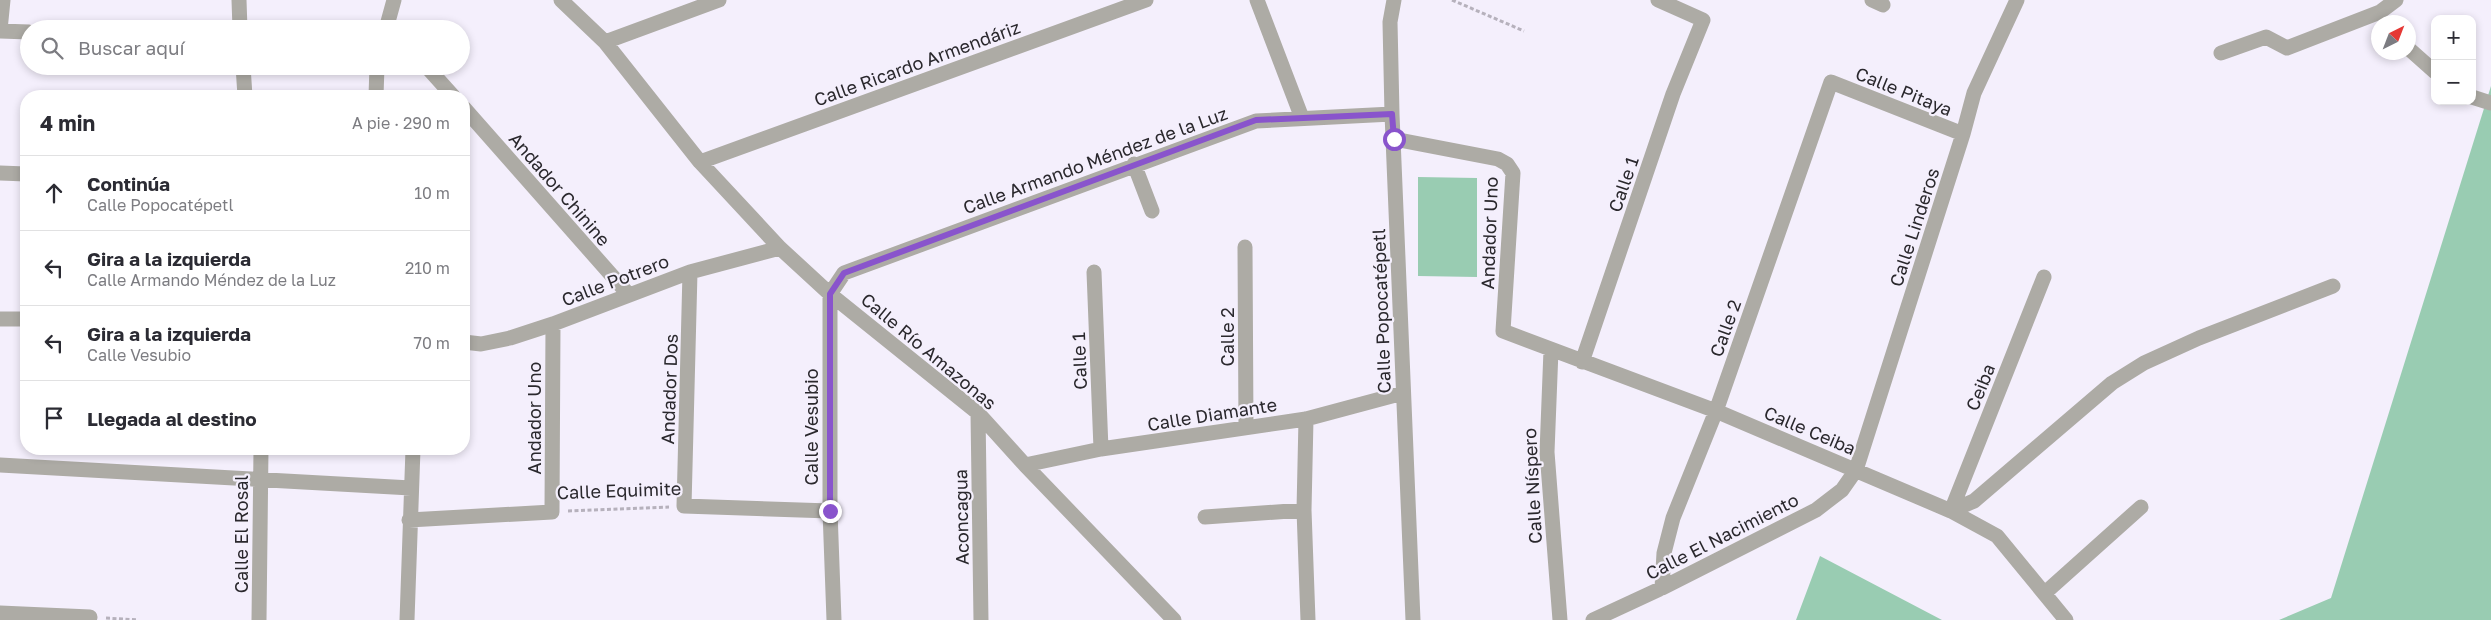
<!DOCTYPE html>
<html lang="es">
<head>
<meta charset="utf-8">
<style>
  body { margin:0; font-family:"Golos Text",sans-serif; background:#f7f7f7; color:#2b2b33 }
  .controls { position:absolute; right:15px; top:15px; display:grid; overflow:hidden; border-radius:10px; box-shadow:0 2px 8px #0003 }
  .controls button { width:45px; height:45px; display:grid; place-items:center; padding:0; border:0; border-bottom:1px solid #e1e1e2; background:#fff; color:#2b2b33; font:25px sans-serif }
  .compass { position:absolute; left:2371px; top:15px; width:45px; height:45px; border-radius:50%; background:#fff; box-shadow:0 2px 8px #0003; rotate:42deg }
  .stop { position:absolute; width:15px; height:15px; margin:-11px; border:4px solid #8954cc; border-radius:50%; background:#fff }
  .stop.end { background:#8954cc; border-color:#fff; box-shadow:0 1px 5px #0008 }
  .list { margin:0; padding:0; list-style:none }
  h2 { display:flex; justify-content:space-between; align-items:center; height:65px; margin:0; padding:0 20px; font-size:21px }
  h2 small { font-size:16px; font-weight:400; color:#7c7c81 }
  .list li { display:grid; grid-template-columns:32px 1fr auto; gap:15px; align-items:center; box-sizing:border-box; height:75px; padding:0 20px; border-top:1px solid #e1e1e2 }
  .list b { display:block; font-size:19px; white-space:nowrap }
  .list p { margin:0; font-size:16px; white-space:nowrap; color:#7c7c81 }
  .list em { font-size:16px; font-style:normal; color:#7c7c81 }
  .icon { flex:none; width:28px; height:28px; fill:none; stroke:currentColor; stroke-width:2; stroke-linecap:round; stroke-linejoin:round }
  .map { position:relative; flex:none; width:2491px; height:620px; overflow:hidden }
  .search { position:absolute; background:#fff; box-shadow:0 2px 8px #0003; left:20px; top:20px; width:450px; height:55px; display:flex; align-items:center; gap:12px; box-sizing:border-box; padding:0 18px; border-radius:28px; color:#7c7c81; font-size:19px }
  .panel { position:absolute; background:#fff; box-shadow:0 2px 8px #0003; left:20px; top:90px; width:450px; height:365px; border-radius:20px }
  .map>svg:first-child { display:block }
</style>
</head>
<body>
<div class="map">
<svg width="2491" height="620" viewBox="0 0 2491 620">
  <rect width="100%" height="100%" fill="#f4effc"/>
  <path fill="#99ccb2" d="M2491 86V620H2279L2331 598Z
    M1418 177 1477 178V277L1418 276Z
    M1820 556 1942 620H1796Z"/>
  <g fill="none" stroke-linecap="round" stroke-linejoin="round">
    <path stroke="#b6b1bc" stroke-width="3" stroke-dasharray="4 2.5" stroke-linecap="butt" d="M1452 0 1524 31
      M568 511 669 507
      M106 618 138 620"/>
    <path stroke="#adaba5" stroke-width="15" d="M239 0 240 29
      M561 0 605 42 700 162 780 248 830 294 978 413 1025 465 1174 620
      M1257 0 1302 118
      M1394 0 1390 22 1392 114 1413 620
      M1872 0 1883 5
      M386 29 394 0
      M0 30 3 0
      M0 31 29 32
      M605 42 719 0
      M2408 48 2435 72
      M2221 53 2266 37 2287 48 2380 12 2396 0
      M243 66 245 96
      M426 66 453 96
      M376 96 377 66
      M2472 97 2491 103
      M464 108 629 295
      M1394 139 1498 159 1507 164 1513 173 1503 331 1716 411 1951 511 1997 536 2066 620
      M700 162 1146 0
      M1134 164 1152 211
      M0 173 26 174
      M1245 247 1246 427
      M690 272 684 506 830 511
      M1094 272 1101 449
      M0 319H26
      M464 342 481 344 510 338 553 324 690 272 780 248
      M1551 350 1547 452 1560 620
      M1582 362 1673 94 1703 20 1658 0
      M978 413 981 620
      M1306 419 1304 510 1308 620
      M0 465 411 488
      M1025 465 1101 449 1306 419 1403 393
      M1951 511 1974 501 2112 383 2144 363 2199 338 2333 286
      M1951 511 2044 277
      M1205 517 1304 510
      M409 520 552 512 553 324
      M1662 588 1664 553 1673 518 1716 411 1831 82 1963 134
      M2046 592 2141 507
      M0 613 90 617
      M259 620 261 449
      M407 620 413 449
      M834 620 830 511V294L844 273 1256 121 1392 114
      M1593 620 1662 588 1816 510 1842 490 1856 470 1963 134 1974 93 2017 0"/>
  </g>
  <g fill="none" stroke-linecap="round" stroke-linejoin="round">
    <path stroke="#8954cc" stroke-width="6" d="M830 511V294L844 273 1256 120 1392 114 1394 139"/>
  </g>
  <g text-anchor="middle" dominant-baseline="central" stroke-width="4.5" stroke-linejoin="round" paint-order="stroke">
    <g font-size="18" fill="#2a282d" stroke="#f4effc">
      <text transform="translate(917 63) rotate(-20)">Calle Ricardo Armendáriz</text>
      <text transform="translate(1904 91) rotate(22)">Calle Pitaya</text>
      <text transform="translate(1095 160) rotate(-20)">Calle Armando Méndez de la Luz</text>
      <text transform="translate(1623 184) rotate(-71)">Calle 1</text>
      <text transform="translate(560 189) rotate(49)">Andador Chinine</text>
      <text transform="translate(1914 227) rotate(-72)">Calle Linderos</text>
      <text transform="translate(1489 233) rotate(-88)">Andador Uno</text>
      <text transform="translate(615 280) rotate(-21)">Calle Potrero</text>
      <text transform="translate(1381 311) rotate(-92)">Calle Popocatépetl</text>
      <text transform="translate(1725 328) rotate(-70)">Calle 2</text>
      <text transform="translate(1227 337) rotate(-90)">Calle 2</text>
      <text transform="translate(929 351) rotate(40)">Calle Río Amazonas</text>
      <text transform="translate(1079 361) rotate(-92)">Calle 1</text>
      <text transform="translate(1980 387) rotate(-68)">Ceiba</text>
      <text transform="translate(669 389) rotate(-88)">Andador Dos</text>
      <text transform="translate(1212 414) rotate(-9)">Calle Diamante</text>
      <text transform="translate(534 418) rotate(-90)">Andador Uno</text>
      <text transform="translate(811 427) rotate(-90)">Calle Vesubio</text>
      <text transform="translate(1810 430) rotate(23)">Calle Ceiba</text>
      <text transform="translate(1532 486) rotate(-93)">Calle Níspero</text>
      <text transform="translate(619 490) rotate(-2)">Calle Equimite</text>
      <text transform="translate(961 517) rotate(-91)">Aconcagua</text>
      <text transform="translate(241 534) rotate(-90)">Calle El Rosal</text>
      <text transform="translate(1722 536) rotate(-27)">Calle El Nacimiento</text>
    </g>
  </g>
</svg>
<div class="controls">
<button>+</button>
<button>−</button>
</div>
<svg class="compass" viewBox="-18 -18 36 36"><path d="M0-13l5 13h-10z" fill="#e53935"/><path d="M0 13l5-13h-10z" fill="#7c7c81"/></svg>
<div class="stop" style="left:1394px;top:139px"></div>
<div class="stop end" style="left:830px;top:511px"></div>
<div class="search"><svg class="icon" aria-label="search" viewBox="0 0 24 24"><circle cx="10" cy="10" r="6"/><path d="M15 15l6 6"/></svg>Buscar aquí</div>
<section class="panel">
<h2>4 min<small>A pie · 290 m</small></h2>
<ul class="list">
<li><svg class="icon" aria-label="ahead" viewBox="0 0 24 24"><path d="M12 20V5M6 11l6-6 6 6"/></svg><div><b>Continúa</b><p>Calle Popocatépetl</p></div><em>10 m</em></li>
<li><svg class="icon" aria-label="left" viewBox="0 0 24 24"><path d="M17 20v-9H6M10 6l-5 5 5 5"/></svg><div><b>Gira a la izquierda</b><p>Calle Armando Méndez de la Luz</p></div><em>210 m</em></li>
<li><svg class="icon" aria-label="left" viewBox="0 0 24 24"><path d="M17 20v-9H6M10 6l-5 5 5 5"/></svg><div><b>Gira a la izquierda</b><p>Calle Vesubio</p></div><em>70 m</em></li>
<li><svg class="icon" aria-label="arrive" viewBox="0 0 24 24"><path d="M6 21V4h12l-3 4 3 4H6"/></svg><div><b>Llegada al destino</b></div></li>
</ul>
</section>
</div>
</body>
</html>
